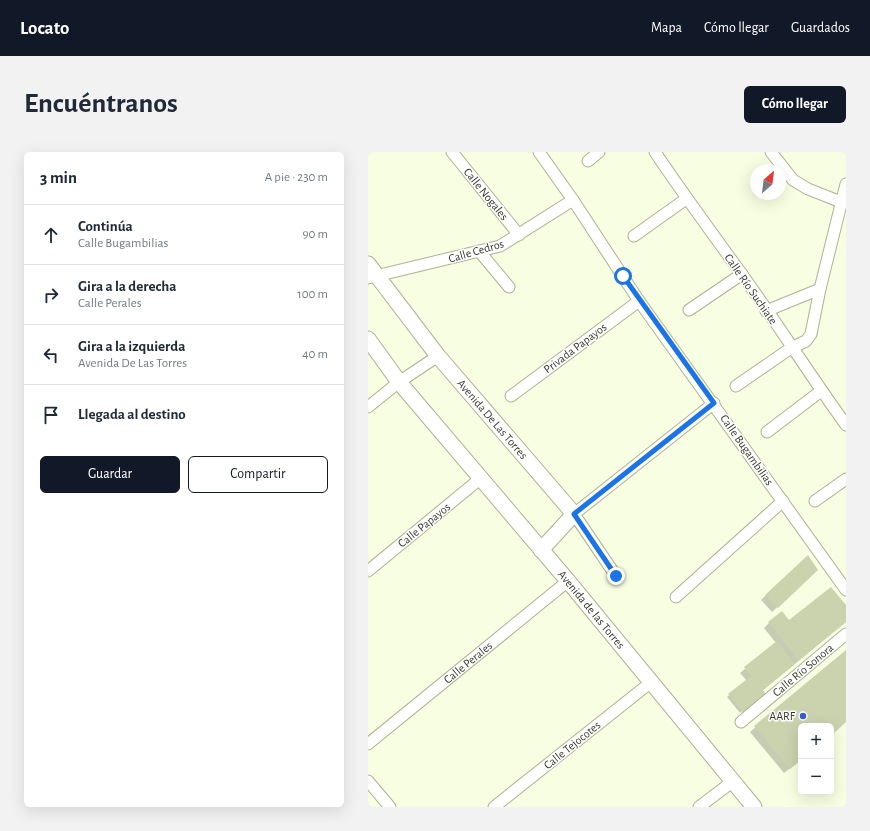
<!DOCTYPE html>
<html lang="es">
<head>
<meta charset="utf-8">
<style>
  body { margin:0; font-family:"Alegreya Sans",sans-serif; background:#f2f2f3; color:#1f2937 }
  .controls { position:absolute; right:12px; bottom:12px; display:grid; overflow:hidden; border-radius:6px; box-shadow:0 4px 16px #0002 }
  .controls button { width:36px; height:36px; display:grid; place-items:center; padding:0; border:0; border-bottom:1px solid #e0e1e3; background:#fff; color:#1f2937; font:20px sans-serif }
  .compass { position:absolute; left:382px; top:12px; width:36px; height:36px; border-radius:50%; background:#fff; box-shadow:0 4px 16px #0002; rotate:28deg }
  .stop { position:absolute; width:12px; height:12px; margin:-9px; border:3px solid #1a73e8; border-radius:50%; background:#fff }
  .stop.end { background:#1a73e8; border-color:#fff; box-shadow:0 1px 4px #0008 }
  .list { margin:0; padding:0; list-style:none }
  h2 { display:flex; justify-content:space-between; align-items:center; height:52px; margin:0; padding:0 16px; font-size:17px }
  h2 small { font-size:13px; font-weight:400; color:#747a83 }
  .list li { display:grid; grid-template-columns:26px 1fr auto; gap:12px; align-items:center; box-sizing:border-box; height:60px; padding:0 16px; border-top:1px solid #e0e1e3 }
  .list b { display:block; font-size:15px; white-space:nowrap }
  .list p { margin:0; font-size:13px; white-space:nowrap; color:#747a83 }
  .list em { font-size:13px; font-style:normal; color:#747a83 }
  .actions { display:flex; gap:8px; padding:12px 16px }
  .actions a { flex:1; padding:9px 0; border:1px solid #111827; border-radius:6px; text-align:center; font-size:14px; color:#111827 }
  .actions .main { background:#111827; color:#fff }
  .icon { flex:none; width:22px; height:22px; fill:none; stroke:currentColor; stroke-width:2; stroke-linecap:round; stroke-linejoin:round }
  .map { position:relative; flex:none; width:478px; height:655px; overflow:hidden; border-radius:6px }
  header { display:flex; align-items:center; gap:24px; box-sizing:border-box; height:56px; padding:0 20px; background:#111827; color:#fff }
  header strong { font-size:19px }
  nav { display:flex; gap:22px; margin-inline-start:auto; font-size:14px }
  .intro { display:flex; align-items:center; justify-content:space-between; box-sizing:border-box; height:96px; padding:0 24px }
  h1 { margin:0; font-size:28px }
  .button { padding:10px 18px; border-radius:6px; background:#111827; color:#fff; font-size:14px; font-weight:700 }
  main { display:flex; gap:24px; padding:0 24px }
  aside { flex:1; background:#fff; border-radius:6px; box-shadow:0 4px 16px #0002 }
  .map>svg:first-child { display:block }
</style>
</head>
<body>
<header>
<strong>Locato</strong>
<nav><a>Mapa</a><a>Cómo llegar</a><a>Guardados</a></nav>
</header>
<div class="intro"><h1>Encuéntranos</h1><a class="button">Cómo llegar</a></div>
<main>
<aside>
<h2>3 min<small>A pie · 230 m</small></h2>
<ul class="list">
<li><svg class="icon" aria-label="ahead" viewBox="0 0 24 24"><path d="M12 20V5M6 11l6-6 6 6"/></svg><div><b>Continúa</b><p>Calle Bugambilias</p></div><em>90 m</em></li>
<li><svg class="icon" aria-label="right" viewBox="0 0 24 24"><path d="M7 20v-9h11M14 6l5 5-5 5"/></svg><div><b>Gira a la derecha</b><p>Calle Perales</p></div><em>100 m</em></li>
<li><svg class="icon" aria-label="left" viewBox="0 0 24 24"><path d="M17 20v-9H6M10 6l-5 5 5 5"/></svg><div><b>Gira a la izquierda</b><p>Avenida De Las Torres</p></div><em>40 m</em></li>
<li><svg class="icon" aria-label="arrive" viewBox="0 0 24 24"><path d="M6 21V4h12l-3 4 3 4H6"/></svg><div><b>Llegada al destino</b></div></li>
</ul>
<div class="actions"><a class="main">Guardar</a><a>Compartir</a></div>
</aside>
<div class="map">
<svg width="478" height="655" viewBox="0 0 478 655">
  <rect width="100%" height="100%" fill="#f8fee1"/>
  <path fill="#0003" d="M449 418 404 460 393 448 398 443Z
    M478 455V470L394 539 397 542 376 561 374 559 372 561 359 545 379 529 372 521 408 491 396 476 401 471 414 460 421 469Z
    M478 499V569L463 582V574H433V608L416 621 382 580Z"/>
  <path fill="#cbd2ae" d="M440 403 450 418 410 456 397 443Z
    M463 435 478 453V470L430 508 400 470 414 459 421 468Z
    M409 489 427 512 395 538 398 542 375 560 360 542 383 524 376 515Z
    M478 498V570L466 581 463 574H460L451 563 459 574H433V608L422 617 386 574Z"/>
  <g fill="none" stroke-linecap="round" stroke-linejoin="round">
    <defs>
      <g id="street">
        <path d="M84 0 151 83"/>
        <path d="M171 0 205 48 271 149 478 438"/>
        <path d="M287 0C315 42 344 81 373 121 409 171 442 223 478 273"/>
        <path d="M403 0 425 28 440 37 473 50"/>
        <path d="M220 9 231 0"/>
        <path d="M266 84 318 47"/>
        <path d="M111 99 141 135"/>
        <path d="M0 126 132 94 205 48"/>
        <path d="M321 158 374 122"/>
        <path d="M398 159 452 137"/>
        <path d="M368 234 423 196 438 189 443 182 452 137 478 32"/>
        <path d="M143 244 271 149"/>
        <path d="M0 255 31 230 70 204"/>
        <path d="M399 280 453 239"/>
        <path d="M447 349 478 327"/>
        <path d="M0 419 113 326"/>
        <path d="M248 424 206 362 346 251"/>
        <path d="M308 445 415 349"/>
        <path d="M373 570 478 482"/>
        <path id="s1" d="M0 592 200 429"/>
        <path d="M0 629 22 655"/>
        <path d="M126 655 282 531"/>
        <path d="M331 655 364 630"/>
      </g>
      <g id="secondary">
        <path id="s2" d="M0 112 70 204 206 362 173 398"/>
        <path id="s3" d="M0 187 31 230 200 429 386 655"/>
      </g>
    </defs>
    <use href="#street" stroke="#acb390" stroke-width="13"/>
    <use href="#secondary" stroke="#acb390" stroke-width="17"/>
    <use href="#street" stroke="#fff" stroke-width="11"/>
    <use href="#secondary" stroke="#fff" stroke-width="15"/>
  </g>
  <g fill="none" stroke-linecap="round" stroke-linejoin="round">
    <path stroke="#1a73e8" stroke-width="5" d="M248 424 206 362 346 251 255 124"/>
  </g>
  <circle fill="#3a5ed0" stroke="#fff" stroke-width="1.5" cx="435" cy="564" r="4"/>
  <g text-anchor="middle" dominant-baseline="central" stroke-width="3" stroke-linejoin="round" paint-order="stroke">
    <g font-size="12" fill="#37392b" stroke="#fff">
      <text transform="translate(118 42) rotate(51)">Calle Nogales</text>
      <text transform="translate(108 99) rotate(-16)">Calle Cedros</text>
      <text transform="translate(383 137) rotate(55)">Calle Río Suchiate</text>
      <text transform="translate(207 196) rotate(-37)">Privada Papayos</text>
      <text stroke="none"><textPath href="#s2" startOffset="199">Avenida De Las Torres</textPath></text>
      <text transform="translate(379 298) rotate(55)">Calle Bugambilias</text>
      <text transform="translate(56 373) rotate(-39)">Calle Papayos</text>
      <text stroke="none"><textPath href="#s3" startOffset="351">Avenida de las Torres</textPath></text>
      <text stroke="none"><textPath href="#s1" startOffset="129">Calle Perales</textPath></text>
      <text transform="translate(435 518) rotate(-40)">Calle Río Sonora</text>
      <text transform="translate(204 593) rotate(-39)">Calle Tejocotes</text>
    </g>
    <g font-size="12" fill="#37392b" stroke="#fff" text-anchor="end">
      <text x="427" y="564">AARF</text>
    </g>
  </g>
</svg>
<div class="controls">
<button>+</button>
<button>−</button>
</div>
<svg class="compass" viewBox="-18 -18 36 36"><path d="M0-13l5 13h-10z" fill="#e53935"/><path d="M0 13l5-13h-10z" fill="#747a83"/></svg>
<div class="stop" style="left:255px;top:124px"></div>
<div class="stop end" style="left:248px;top:424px"></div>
</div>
</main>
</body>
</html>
